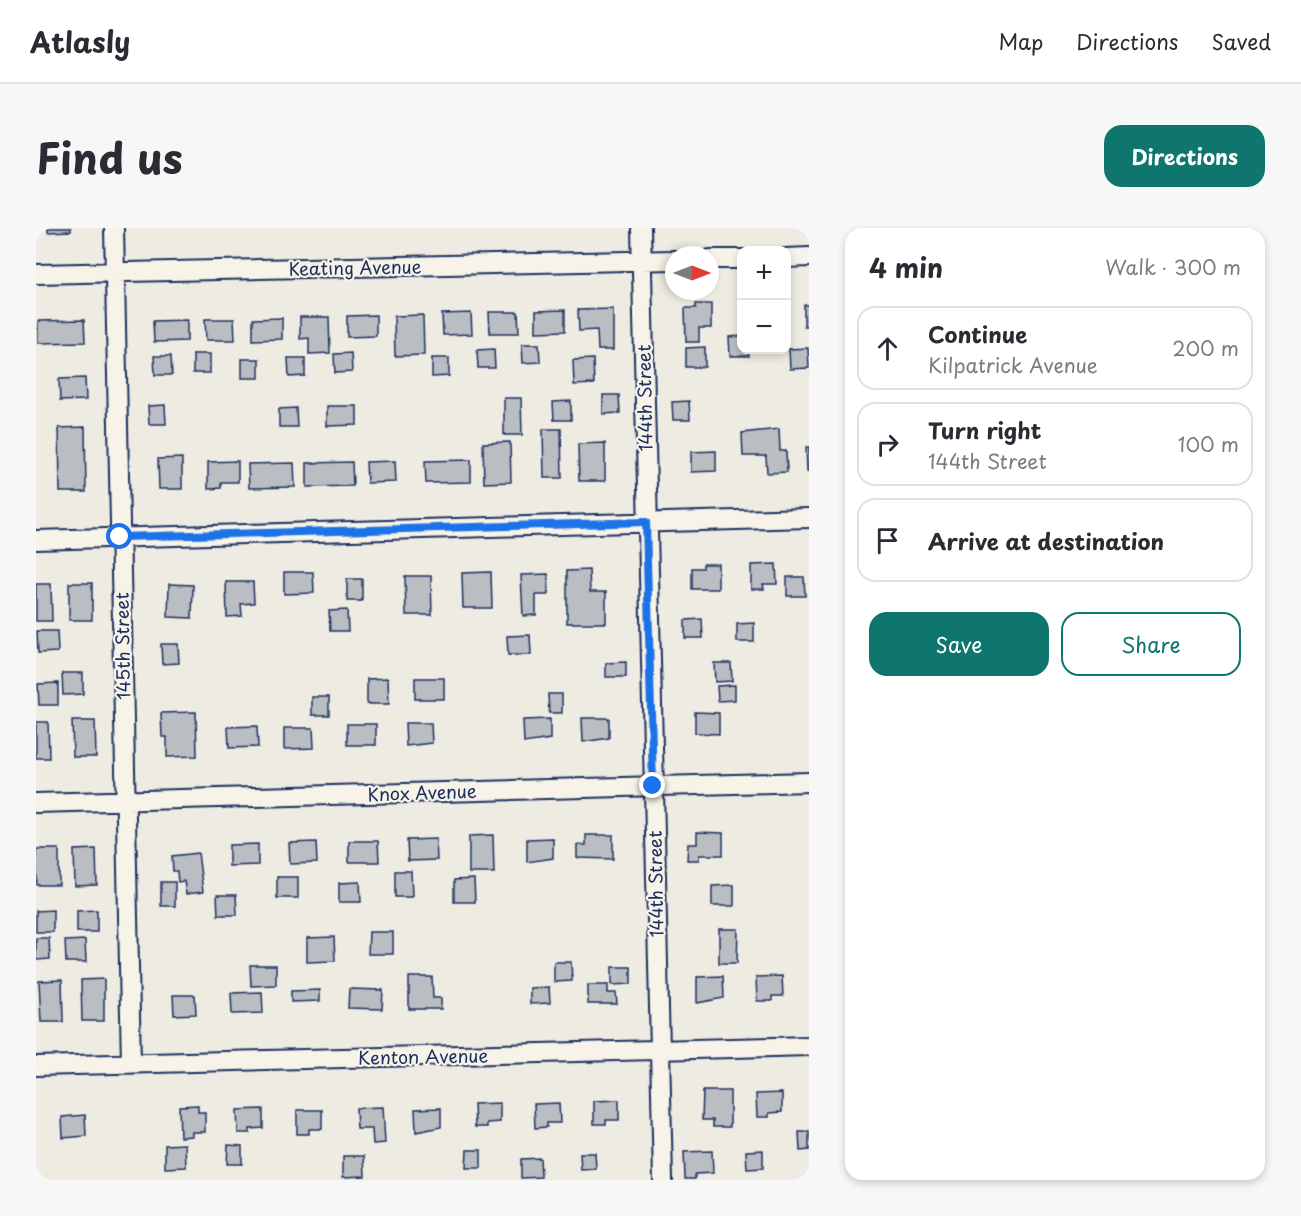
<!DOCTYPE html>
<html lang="en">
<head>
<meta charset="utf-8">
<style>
  body { margin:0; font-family:"Playpen Sans",sans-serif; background:#f7f7f7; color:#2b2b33 }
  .controls { position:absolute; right:18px; top:18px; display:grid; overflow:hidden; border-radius:12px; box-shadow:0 3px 9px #0003 }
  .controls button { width:54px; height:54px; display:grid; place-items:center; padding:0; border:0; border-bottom:2px solid #e1e1e2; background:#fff; color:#2b2b33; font:30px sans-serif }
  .compass { position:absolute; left:629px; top:18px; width:54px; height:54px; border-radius:50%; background:#fff; box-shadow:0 3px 9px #0003; rotate:90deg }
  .stop { position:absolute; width:18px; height:18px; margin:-14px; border:4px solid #1a73e8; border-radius:50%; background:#fff }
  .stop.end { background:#1a73e8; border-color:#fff; box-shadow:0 2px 6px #0008 }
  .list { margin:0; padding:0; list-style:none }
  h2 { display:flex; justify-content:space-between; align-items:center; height:78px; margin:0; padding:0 24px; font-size:26px }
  h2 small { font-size:20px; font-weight:400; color:#7c7c81 }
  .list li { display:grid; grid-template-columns:39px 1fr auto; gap:18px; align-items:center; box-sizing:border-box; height:84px; margin:0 12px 12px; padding:0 12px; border:2px solid #e1e1e2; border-radius:18px }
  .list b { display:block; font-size:22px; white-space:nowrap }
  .list p { margin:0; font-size:20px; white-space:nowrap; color:#7c7c81 }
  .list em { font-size:20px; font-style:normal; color:#7c7c81 }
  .actions { display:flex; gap:12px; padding:18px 24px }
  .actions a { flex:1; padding:14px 0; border:2px solid #0f766e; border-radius:18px; text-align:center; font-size:21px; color:#0f766e }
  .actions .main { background:#0f766e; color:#fff }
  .icon { flex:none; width:33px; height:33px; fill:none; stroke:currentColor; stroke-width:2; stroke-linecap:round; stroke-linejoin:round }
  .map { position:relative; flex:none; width:773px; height:952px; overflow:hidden; border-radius:18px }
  header { display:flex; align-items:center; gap:36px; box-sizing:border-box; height:84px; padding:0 30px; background:#fff; border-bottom:2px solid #e1e1e2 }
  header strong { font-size:28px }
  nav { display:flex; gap:33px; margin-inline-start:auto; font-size:21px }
  .intro { display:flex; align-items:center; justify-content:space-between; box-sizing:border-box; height:144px; padding:0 36px }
  h1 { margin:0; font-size:42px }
  .button { padding:15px 27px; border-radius:18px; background:#0f766e; color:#fff; font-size:21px; font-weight:700 }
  main { display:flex; gap:36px; padding:0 36px }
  aside { flex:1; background:#fff; border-radius:18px; box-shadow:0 3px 9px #0003 }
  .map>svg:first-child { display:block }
</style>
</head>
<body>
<header>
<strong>Atlasly</strong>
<nav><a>Map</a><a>Directions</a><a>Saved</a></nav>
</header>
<div class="intro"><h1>Find us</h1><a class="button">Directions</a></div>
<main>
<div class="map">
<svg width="773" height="952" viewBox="0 0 773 952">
  <rect width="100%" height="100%" fill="#eeebe2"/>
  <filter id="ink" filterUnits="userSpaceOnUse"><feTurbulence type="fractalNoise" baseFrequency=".0167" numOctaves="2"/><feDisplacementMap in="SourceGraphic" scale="12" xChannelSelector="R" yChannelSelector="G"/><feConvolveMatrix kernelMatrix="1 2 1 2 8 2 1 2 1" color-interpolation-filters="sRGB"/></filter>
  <g filter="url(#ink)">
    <path fill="#babdc2" stroke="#1b2f5e" stroke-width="1.5" d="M12 0H35V3L12 4Z
      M660 76H675V100H663V114H650L649 80H660Z
      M768 77H773V98H768Z
      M577 81V122H562L561 102 543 103 542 82Z
      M529 82V103L500 104V83Z
      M453 84H482L483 105H454Z
      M435 85 436 106 407 107 406 86Z
      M340 87V108L311 109V88Z
      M387 87 388 127 359 128 358 88Z
      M264 89H293L294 125 273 126V110L264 111Z
      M246 90V111L217 112V91Z
      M169 91H198L199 112H170Z
      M48 92 49 114 2 115V93Z
      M151 92V113L118 114 117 93Z
      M706 108V122H712L713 128H694L693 109Z
      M486 116H503L504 134 487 135Z
      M669 119V139H650V120Z
      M772 120 773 140 754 141 753 121Z
      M458 121 459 140H442L441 122Z
      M315 125 316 144 299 145 298 126Z
      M157 126H174V145H157Z
      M118 128H135L136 147H119Z
      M252 130H269V148L253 149Z
      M396 130H413V148L396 149Z
      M206 131H223V150H206Z
      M557 131 558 156 538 157 537 132Z
      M49 150 50 172 24 173 23 151Z
      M567 167H583L584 185 567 186Z
      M468 170H485L486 207H468Z
      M535 173V192H518L517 174Z
      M653 173 654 192H637L636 174Z
      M129 177 130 196H113L112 178Z
      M291 178H321V197L291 198Z
      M260 180 261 199H243V181Z
      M49 199 50 264H24L23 200Z
      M507 201H525L526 250H508Z
      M743 201 744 223H750L751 244 731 245 730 228H707L706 205Z
      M474 214 475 254 448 255 447 215Z
      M569 215V253H543L542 216Z
      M770 219H773V243H771Z
      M680 223V243L655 244V224Z
      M146 230V261H123L122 231Z
      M435 232V254L390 255 389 233Z
      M202 233V254H185V260L172 261V234Z
      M359 233 360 254 331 255 330 234Z
      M316 234 317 258 271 259V235Z
      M258 235 259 259 213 260 212 236Z
      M667 336H682V361H656V340H667Z
      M740 336 741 356H727L728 361H715V337Z
      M553 342 554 364H570V395H531V343Z
      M248 344H277L278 365 248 366Z
      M455 344 456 380H427L426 345Z
      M512 346V367H500V387L487 388 485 347Z
      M369 348H395L396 387H370Z
      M751 349H768L769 368H751Z
      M311 351H326V373H311Z
      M190 354H217L218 375 205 376 206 388 191 389Z
      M33 355H56V392H33Z
      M0 356H15L16 393H0Z
      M133 356 157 357 156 390 132 389Z
      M311 382 312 403H294L293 383Z
      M666 391 667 410H649V392Z
      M718 395V414H701V396Z
      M1 403H21L22 424 2 425Z
      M494 407 495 427H472L471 408Z
      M125 416H142L143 435 126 436Z
      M590 434V449H570V435Z
      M678 435H695L696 453 679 454Z
      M26 445H47V466L27 467Z
      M352 450 353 476H331V451Z
      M379 450H408V471H379Z
      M22 455V477H3L2 456Z
      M699 457V472L682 473 681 458Z
      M512 466H526V485H513Z
      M276 469H293V487H276Z
      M160 484 161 528 131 529V509H126L125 485Z
      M659 484 683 485V506L659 505Z
      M546 490H573V510L547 514Z
      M514 491V511L488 515 487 492Z
      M36 493H59L60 529H37Z
      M0 494H12L13 530H0Z
      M369 495H395L396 515 370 518Z
      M311 496H340V517H311Z
      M221 498 222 519 193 520 192 499Z
      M248 500H277L278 520 248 521Z
      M661 604 687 605V627H663V632H651L652 616H661Z
      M457 607 458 645H433V608Z
      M550 607H577V631L541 630V617H550Z
      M517 610V630L491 634V611Z
      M400 611 401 632 372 633 371 612Z
      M313 613H342L343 634H313Z
      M280 614 281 635 254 636 253 615Z
      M222 616V637L193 638V617Z
      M0 621H23V657H1Z
      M60 621 61 657 39 658 38 622Z
      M162 625 167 664 150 666 148 653 142 654 141 643H137L136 628Z
      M359 643H375L376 669H359Z
      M241 649H262V670H241Z
      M438 651 439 674H418V652Z
      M125 654H139V678H125Z
      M324 654 325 674H303V655Z
      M698 657V678H676V658Z
      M181 667H200L201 687H182Z
      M17 682V704H0V683Z
      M61 682V704H41V683Z
      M683 701H702L701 735H683Z
      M333 704H357V726H332Z
      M298 709 299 733 271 734V710Z
      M0 710H13L14 731 0 732Z
      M49 712 50 734H30L29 713Z
      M518 734H535L536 753 518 754Z
      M214 737H240V757L215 758Z
      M576 739H595V756L576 757Z
      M687 748 688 770 661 775V749Z
      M746 748 747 768H736V773H721L720 749Z
      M373 749H396L397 770H405V781H373Z
      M68 751V793H46L45 752Z
      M26 752 27 794H5L3 753Z
      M552 757H572V765H580L581 776H552Z
      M513 759 514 775 494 776V760Z
      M313 761 347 762 346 781 312 780Z
      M284 762V773L255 774V763Z
      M226 764 227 785 196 786 195 765Z
      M137 767H159L160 786 138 787Z
      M667 863H694V899H677V892H666Z
      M746 865V884L733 885V889H721L720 866Z
      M583 872V892H570V896H558V873Z
      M464 875V894L451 895V899H439L438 876Z
      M523 875 524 895H511V899L499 900 498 876Z
      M162 877V884H169V904H156V908L144 909 143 878Z
      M347 879 349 915 337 916 336 901H321L320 880Z
      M405 880V899L380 904 379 881Z
      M227 881V900L214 901V905H202L201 882Z
      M261 882H286V901H273V906H261Z
      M49 887 50 908 27 910 26 889Z
      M763 904H773V922L764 923Z
      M149 916 150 939 129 940V917Z
      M192 917 206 918V936H191Z
      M431 922H445V940H430Z
      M727 922V940L711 941 710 923Z
      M676 923 677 945 659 946V951H649L648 924Z
      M544 925H559L560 941 545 942Z
      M307 928H328L329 948 307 949Z
      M504 930 505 949 485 950V931Z"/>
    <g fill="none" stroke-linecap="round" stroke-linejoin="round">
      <defs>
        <path id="minor" d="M78 0 95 836
          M605 0 627 952
          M750 30 773 29
          M674 31H706
          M0 46 638 32
          M0 312 773 290
          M0 575 773 554
          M0 838 773 818"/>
      </defs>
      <use href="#minor" stroke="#1b2f5e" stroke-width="22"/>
      <use href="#minor" stroke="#f7f3e8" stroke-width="18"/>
    </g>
  </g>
  <g fill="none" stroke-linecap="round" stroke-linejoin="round" filter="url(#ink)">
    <path stroke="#1a73e8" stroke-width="8" d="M84 309 610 294 617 558"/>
  </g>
  <g text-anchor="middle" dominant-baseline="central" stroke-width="4.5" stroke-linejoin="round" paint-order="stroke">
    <g font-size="18" fill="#1b2f5e" stroke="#f7f3e8">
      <text transform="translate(319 39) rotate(-1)">Keating Avenue</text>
      <text transform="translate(608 170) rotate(-91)">144th Street</text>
      <text transform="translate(86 418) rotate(-91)">145th Street</text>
      <text transform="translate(386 564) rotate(-2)">Knox Avenue</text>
      <text transform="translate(619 656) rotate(-91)">144th Street</text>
      <text transform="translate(387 828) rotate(-1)">Kenton Avenue</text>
    </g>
  </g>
</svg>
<div class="controls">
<button>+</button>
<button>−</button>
</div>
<svg class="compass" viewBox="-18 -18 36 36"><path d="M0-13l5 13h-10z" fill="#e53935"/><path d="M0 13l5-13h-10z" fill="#7c7c81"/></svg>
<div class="stop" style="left:84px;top:309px"></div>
<div class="stop end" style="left:617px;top:558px"></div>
</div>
<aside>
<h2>4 min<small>Walk · 300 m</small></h2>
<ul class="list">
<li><svg class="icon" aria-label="ahead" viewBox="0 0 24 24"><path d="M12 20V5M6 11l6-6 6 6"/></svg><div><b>Continue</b><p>Kilpatrick Avenue</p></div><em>200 m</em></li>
<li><svg class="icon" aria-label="right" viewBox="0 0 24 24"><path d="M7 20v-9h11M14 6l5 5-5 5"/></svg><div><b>Turn right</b><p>144th Street</p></div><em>100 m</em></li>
<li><svg class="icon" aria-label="arrive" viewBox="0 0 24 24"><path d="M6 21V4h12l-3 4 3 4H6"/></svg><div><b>Arrive at destination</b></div></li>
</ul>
<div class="actions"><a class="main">Save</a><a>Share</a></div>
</aside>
</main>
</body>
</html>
